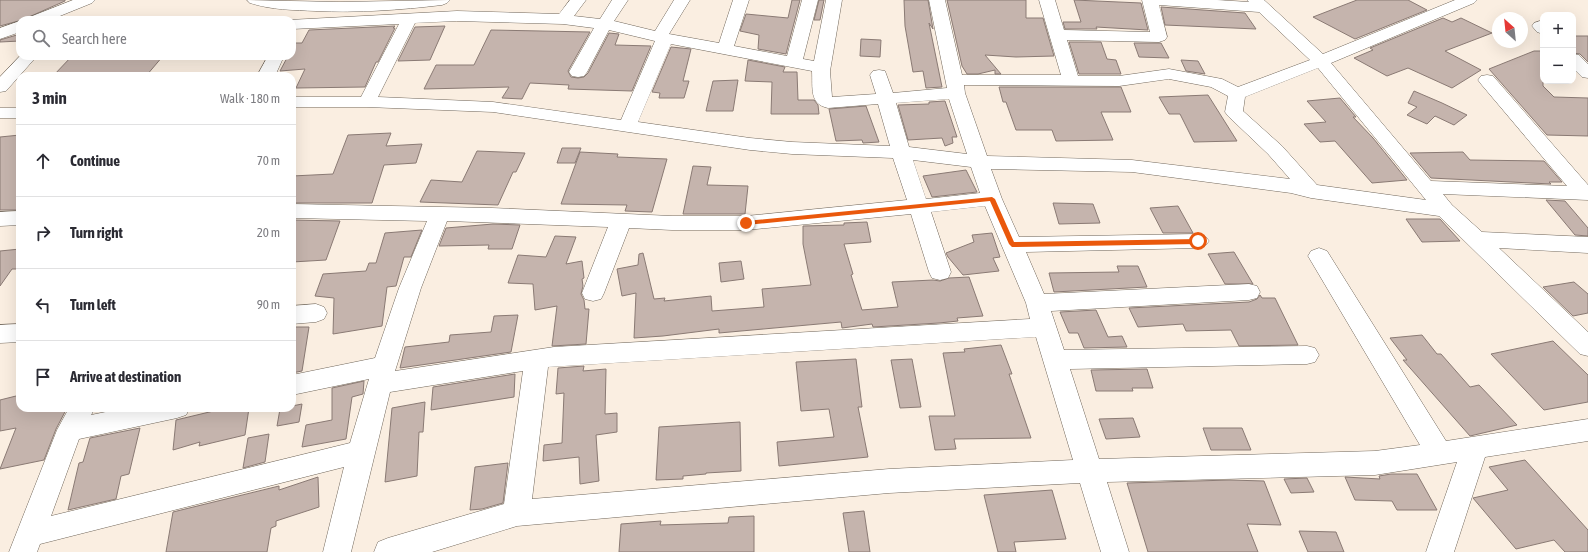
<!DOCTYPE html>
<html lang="en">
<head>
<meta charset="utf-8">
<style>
  body { margin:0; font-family:"Asap Condensed",sans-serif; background:#f2f2f3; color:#2b2b33 }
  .controls { position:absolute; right:12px; top:12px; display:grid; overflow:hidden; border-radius:8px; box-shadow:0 4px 16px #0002 }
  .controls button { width:36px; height:36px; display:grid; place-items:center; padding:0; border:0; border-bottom:1px solid #e1e1e2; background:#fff; color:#2b2b33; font:20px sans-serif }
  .compass { position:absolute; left:1492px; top:12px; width:36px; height:36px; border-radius:50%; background:#fff; box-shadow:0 4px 16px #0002; rotate:333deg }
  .stop { position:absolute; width:12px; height:12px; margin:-9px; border:3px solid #ea580c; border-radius:50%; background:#fff }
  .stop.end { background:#ea580c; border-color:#fff; box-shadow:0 1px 4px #0008 }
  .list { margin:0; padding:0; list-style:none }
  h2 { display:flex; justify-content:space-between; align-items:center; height:52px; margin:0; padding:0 16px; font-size:17px }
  h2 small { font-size:13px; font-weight:400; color:#7c7c81 }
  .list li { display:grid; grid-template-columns:26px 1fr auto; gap:12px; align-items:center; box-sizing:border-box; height:72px; padding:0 16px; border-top:1px solid #e1e1e2 }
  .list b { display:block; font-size:15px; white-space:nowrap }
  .list em { font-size:13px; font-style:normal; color:#7c7c81 }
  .icon { flex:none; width:22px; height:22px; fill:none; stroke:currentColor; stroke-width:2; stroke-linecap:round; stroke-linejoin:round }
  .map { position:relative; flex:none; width:1588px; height:552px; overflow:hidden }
  .search { position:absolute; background:#fff; box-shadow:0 4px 16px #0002; left:16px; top:16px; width:280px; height:44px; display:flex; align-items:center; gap:10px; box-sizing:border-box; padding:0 14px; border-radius:12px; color:#7c7c81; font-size:15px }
  .panel { position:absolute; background:#fff; box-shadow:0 4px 16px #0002; left:16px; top:72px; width:280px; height:340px; border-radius:12px }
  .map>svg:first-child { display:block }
</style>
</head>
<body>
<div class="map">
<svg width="1588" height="552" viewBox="0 0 1588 552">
  <rect width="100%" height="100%" fill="#faeee1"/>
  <path fill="#c5b4ad" stroke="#8a7a74" d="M0 0H65V1L22 20 0 26Z
    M792 0H800L786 54 758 49 759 35 740 31 746 14 788 18Z
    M819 0H824L820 20H814Z
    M904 0H928L933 29 929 23 942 87 926 88 923 71 913 72 905 26Z
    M947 0H1026V18H1043L1054 56 1016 57 985 55 1001 74H995V70L978 74H967L962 66Z
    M1074 0 1141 3 1148 30 1096 27 1097 29H1065L1063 22H1081Z
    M1357 0H1408L1427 10 1355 39 1313 17Z
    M1161 7 1245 13 1256 29 1165 25Z
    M1443 18 1452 22 1461 18 1492 33 1445 51 1481 70 1452 88 1408 68 1387 76 1354 58 1373 50 1370 48Z
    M395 26 393 28H395L378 62H376L365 87 296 88 305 69 280 71 288 56H292V49L295 43H302L309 30Z
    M445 26 430 60 398 61 415 27Z
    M491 30 590 32 568 71 571 77 578 78 584 77 588 73 609 33 619 34 615 45 651 46 632 91 568 89 569 85 530 83 522 99 502 98 509 87 424 89 436 65H474Z
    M20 34V41L0 42V40Z
    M1573 36H1588V62L1580 54 1573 53Z
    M861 39 881 40 880 57 860 56Z
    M1069 42H1101L1107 59 1116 60 1121 74H1079Z
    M1134 43H1161L1169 58 1139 57Z
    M671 47 691 49 683 81H689L684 98H659L660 93 652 92Z
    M1534 51H1543V86L1554 97 1588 98V136L1547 135 1489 69Z
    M72 56H163L146 76H53Z
    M748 60 785 67 783 72H797L798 100H814L818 105 819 114H771L772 82 745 81Z
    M1181 60 1198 61 1205 74 1186 71Z
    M738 80 733 111H706L713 81Z
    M999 87H1121L1131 112H1101L1113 140 1056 141 1052 130H1016L1006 102H1003Z
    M1414 91 1442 103 1467 115 1454 125 1435 116 1427 124 1407 115 1417 107 1408 103Z
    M1208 95 1237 141 1194 142 1180 114H1169L1159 97Z
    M1340 98 1356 117H1353L1373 138 1407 180 1372 183 1335 141 1320 142 1304 124 1326 122 1307 101Z
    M945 101 957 137H952L953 143 945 146 942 138 908 140 898 105 929 104V102Z
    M866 106 879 142 863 143 862 140 836 141 829 109Z
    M391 133 386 146 422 144 416 163 384 165 372 203H292V176L333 174 348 135Z
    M20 135V210H0V137Z
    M562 148H581L575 163H557Z
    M477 151 525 153 516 172H513L498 205 420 202 431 180 462 182Z
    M580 152 618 154 617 157 667 159 652 212 625 211 627 205 561 204Z
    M1463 152 1470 160 1544 161 1562 182H1549L1551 184 1431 178 1410 153Z
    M693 166 711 167 707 185 748 186 745 214H683Z
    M966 170 977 192 932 197 923 176Z
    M1546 200 1565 201 1588 228V236L1575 235Z
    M1053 203 1093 204 1100 223 1059 224Z
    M1178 206 1193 233H1163L1150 208Z
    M1406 219H1440L1460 241 1422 242Z
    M292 220 340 221 326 260 292 262Z
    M867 222 871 242 844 244 853 274 851 275 862 310 898 307 892 282 933 280 940 281 949 278 969 277 983 316 957 318 958 321 939 323 873 327 872 324 842 328 841 322 719 333V329L663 336 634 338 636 293 622 296 617 269 638 265 639 254 643 253 654 299 665 298 664 301 711 296 712 311 764 307 762 289 811 285 803 244V226L844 225V223Z
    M493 224 520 225 512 249H488L489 245 439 246 446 228Z
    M422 230 411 257H404L396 286 387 287 382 326 333 334 334 298 315 296 323 274 366 271 369 263H376L385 233Z
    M992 233 1000 257 993 258 999 271 963 275 948 257 946 253 974 242 972 235Z
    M555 236 576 237 566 264 582 261 584 278 582 279 583 286 581 294 584 300 585 309H589L586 344 552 346 557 306 535 310 533 284 508 283 518 255 546 257Z
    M20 249V269H12L0 286V251Z
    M1234 252 1253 284H1225L1208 254Z
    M741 261 744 279 721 282 719 263Z
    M1117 266H1138L1147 287 1054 292 1049 273 1119 272Z
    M1574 282 1588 294V313L1573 316 1543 287Z
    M1260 295 1262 298H1275L1298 345 1239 346 1231 330 1186 331 1183 324 1138 327 1129 308 1249 302 1257 299Z
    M1096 310 1108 337 1122 336 1127 347 1084 348 1078 333H1069L1060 312Z
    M518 315 511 352 400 368 405 347 449 342 450 335 491 332 494 316Z
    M292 327H309L302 371 292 373Z
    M1422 335 1437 354H1441L1470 387 1479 385 1517 425 1470 436 1403 360H1407L1390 338Z
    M1553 341 1588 375V402L1544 410 1491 354Z
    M1001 345 1012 374H1009L1031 438 954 439 956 449 935 450 929 416H955L943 353 965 352 964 349Z
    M856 359 862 407H858L868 457 779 466 777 442 834 437 829 409 801 411 796 362Z
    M912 359 921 407 900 408 891 360Z
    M584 366 583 371 606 369 605 414 617 413V432L596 435 599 481 580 484 579 457 543 461 544 445 562 443 564 393 556 394 558 368Z
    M1147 369 1153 388H1132L1133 391H1096L1091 370Z
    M515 374 514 397 431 410 433 387Z
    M364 381 363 394 352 397 346 439 302 447 306 425 332 420V388Z
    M20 395V408H67L56 429 44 460 0 469 16 428 0 431V400Z
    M425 402 423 432H419L417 476 385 482 392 408Z
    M302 404 299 422 277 426 280 409 292 408V406Z
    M226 408H249L245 435 199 446 200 442 173 450 176 420Z
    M1133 418 1140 437 1106 439 1099 419Z
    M740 422 741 471 706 473V474L683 476V479L656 480 659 427Z
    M140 428 129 474 121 476 116 499 68 510 79 463 83 462 90 438Z
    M1203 428H1242L1251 450H1211Z
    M269 434 265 462 243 468 248 438Z
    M1525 460 1588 530V552H1565L1554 540 1516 549 1473 498 1508 490 1489 467Z
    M508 463 503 503 482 509 470 510 475 467Z
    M1391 474H1417L1437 510H1397L1392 501 1355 500 1345 477 1380 479 1379 476Z
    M318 477 319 507 276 521V526L271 528 267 552H166L173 512 279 486V490Z
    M1307 478 1314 492 1291 493 1284 479Z
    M1230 480 1264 481 1281 525 1247 524 1258 552H1148L1127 483Z
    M1052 490 1066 539 1014 542 1016 552H998L984 495Z
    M864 511 870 552H849L843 513Z
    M754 516V552H619L621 524 661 521 660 525 728 523 729 517Z
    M1299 531 1336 532 1344 552H1308Z"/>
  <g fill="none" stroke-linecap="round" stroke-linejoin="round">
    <defs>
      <path id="minor" d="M73 0H95L92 3 50 20H28L30 17Z
        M247 0 339 2 450 0 447 3 442 5C400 10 358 13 316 11 294 10 271 10 250 3Z
        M570 0H586L574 16 600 19 612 0H628L614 21 655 31 674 0H690L669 34 719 43 733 0H749L734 46 787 56 802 0H818L803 59 814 61 826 0H842L830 71 832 97 876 94 870 75 873 71 879 70 885 71 893 93 947 88 929 0H945L962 75H1061L1039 0H1055L1064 30 1150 32 1142 0H1217L1249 2 1247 0H1264L1323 54 1455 0H1477L1474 3 1331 63 1431 181 1567 186 1481 84 1478 80 1481 76 1487 75 1493 76 1588 185V200L1443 194 1452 205 1482 232 1588 237V253L1499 248 1588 332V356L1580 354 1439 216 1311 198 1291 193 1132 172 991 169 1002 199 1019 237 1198 234 1205 236 1209 241 1205 246 1198 248 1026 252 1044 294 1249 284 1257 286 1260 292 1257 298 1249 300 1051 311 1064 350 1307 346 1315 348 1319 355 1315 362 1307 364 1070 369 1099 459 1375 451 1420 445 1308 256 1311 251 1319 248 1327 251 1446 441 1588 419V441L1485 457 1454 552H1426L1457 462 1375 475 1107 482 1129 552H1101L1080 483 889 493 517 526 432 552H374L378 542 388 538 504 504 523 371 390 392 351 552H323L344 467 40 544 37 552H9L57 430 69 408H95L91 415 125 408H190L186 415 177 418 79 439 51 516 350 443 369 379 292 395V375L375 358 399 288 427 221 292 218V204L492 208 672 216H746L907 200 893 158 792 154 750 150 493 112 367 107H292V97H361L399 24 292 29V20H289L457 11 559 14ZM1159 5 1259 12 1310 60 1238 87 1222 79 1169 69 1119 76H1078L1067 40 1159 42 1165 40 1167 37ZM457 21 563 24 594 28 569 72 572 76 578 77 584 76 587 72 609 30 655 41 621 120 493 102 378 97 415 23ZM671 44 812 71C813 88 809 104 828 108L878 104 890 146 792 142 750 138 638 122ZM1318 68 1426 200 1317 185 1282 146 1243 111 1245 97ZM1169 79 1211 87 1228 96 1225 112 1228 116 1268 154 1290 179 1132 160 987 156 965 93 964 85 1119 86ZM949 99 967 154 909 147 896 103ZM913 160 971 167 980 193 926 199ZM985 206 1026 303 1030 319 554 347 395 371 421 288 447 221 608 227 582 293 585 299 593 301 601 299 604 293 629 228 672 230H746L911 214 929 272 932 278 940 280 948 278 951 272 931 212ZM1036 337 1073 460 889 469 532 499 548 367Z
        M20 21V32L0 39V28Z
        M1540 21 1543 22V34L1537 32 1532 26 1534 23Z
        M1573 54 1579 55 1588 64V78L1582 77 1573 68Z
        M20 56H37L6 91 0 92V77Z
        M268 56H284L275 76H257Z
        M0 108H20V118H0Z
        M20 211V225L0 226V212Z
        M316 304 324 307 327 313 324 319 316 322 292 324V306Z
        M20 324V342L0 343V325Z"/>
    </defs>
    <use href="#minor" stroke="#71675b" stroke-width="1"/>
    <use href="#minor" fill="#fff" fill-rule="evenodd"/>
  </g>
  <path fill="#ea580c" d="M992 197 995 199 1014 242 1198 239 1202 241 1198 244 1012 247 1009 244 990 201 746 225 743 223 746 221Z"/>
</svg>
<div class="controls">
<button>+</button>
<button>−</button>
</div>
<svg class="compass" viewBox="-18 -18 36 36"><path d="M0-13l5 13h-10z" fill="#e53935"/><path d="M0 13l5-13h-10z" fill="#7c7c81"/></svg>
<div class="stop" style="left:1198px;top:241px"></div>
<div class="stop end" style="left:746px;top:223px"></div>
<div class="search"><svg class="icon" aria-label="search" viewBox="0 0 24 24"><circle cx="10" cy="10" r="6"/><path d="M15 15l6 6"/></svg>Search here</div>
<section class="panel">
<h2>3 min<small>Walk · 180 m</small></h2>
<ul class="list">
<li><svg class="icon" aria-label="ahead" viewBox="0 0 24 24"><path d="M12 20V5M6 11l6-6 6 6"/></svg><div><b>Continue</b></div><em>70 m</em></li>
<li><svg class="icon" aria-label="right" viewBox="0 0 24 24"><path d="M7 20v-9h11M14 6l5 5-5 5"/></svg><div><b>Turn right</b></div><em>20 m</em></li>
<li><svg class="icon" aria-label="left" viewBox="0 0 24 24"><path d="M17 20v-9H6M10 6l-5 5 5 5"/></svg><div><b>Turn left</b></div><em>90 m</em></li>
<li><svg class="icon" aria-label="arrive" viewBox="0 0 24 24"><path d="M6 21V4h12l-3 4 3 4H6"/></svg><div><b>Arrive at destination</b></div></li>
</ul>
</section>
</div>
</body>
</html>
